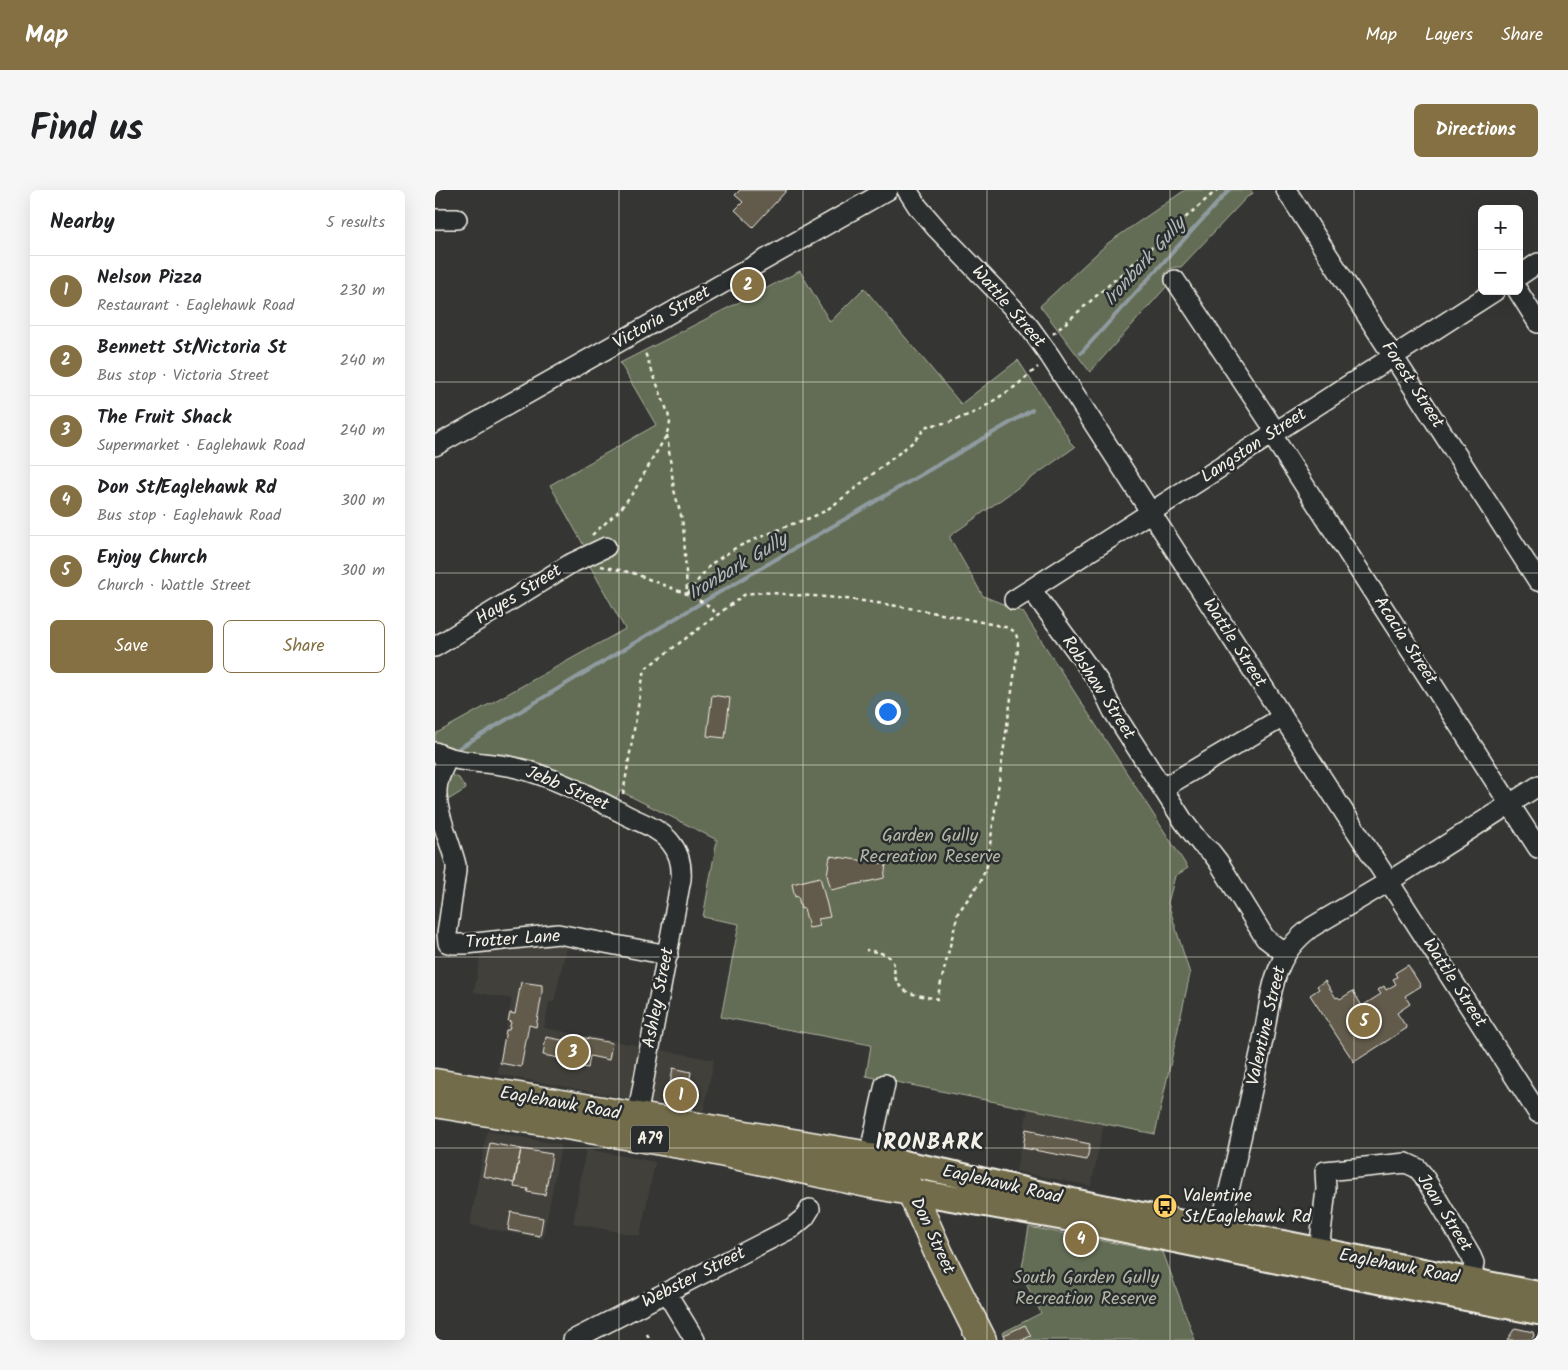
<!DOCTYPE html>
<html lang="en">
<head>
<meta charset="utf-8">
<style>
  body { margin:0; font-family:Kalam,sans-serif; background:#f6f6f6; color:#202124 }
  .controls { position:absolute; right:15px; top:15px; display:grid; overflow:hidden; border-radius:8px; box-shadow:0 5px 20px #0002 }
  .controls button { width:45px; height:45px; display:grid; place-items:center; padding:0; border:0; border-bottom:1px solid #e0e0e0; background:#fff; color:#202124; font:25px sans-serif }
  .you { position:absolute; left:452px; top:521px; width:18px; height:18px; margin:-12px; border:4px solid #fff; border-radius:50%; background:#1a73e8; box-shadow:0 0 0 8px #1a73e833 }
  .badge { display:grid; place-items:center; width:32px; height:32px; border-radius:50%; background:#847042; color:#fff; font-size:16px; font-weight:700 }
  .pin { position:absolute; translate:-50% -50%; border:2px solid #fff; box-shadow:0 1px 5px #0006 }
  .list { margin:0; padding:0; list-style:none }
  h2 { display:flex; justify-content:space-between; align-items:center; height:65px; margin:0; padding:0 20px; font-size:21px }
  h2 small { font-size:16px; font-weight:400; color:#757577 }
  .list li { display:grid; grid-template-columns:32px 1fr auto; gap:15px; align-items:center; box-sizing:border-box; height:70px; padding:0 20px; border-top:1px solid #e0e0e0 }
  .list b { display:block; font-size:19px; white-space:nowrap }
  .list p { margin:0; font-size:16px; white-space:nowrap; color:#757577 }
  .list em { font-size:16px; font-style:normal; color:#757577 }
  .actions { display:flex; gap:10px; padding:15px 20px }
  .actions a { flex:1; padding:11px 0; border:1px solid #847042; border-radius:8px; text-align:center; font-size:18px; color:#847042 }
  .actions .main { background:#847042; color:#fff }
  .map { position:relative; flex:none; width:1103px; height:1150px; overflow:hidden; border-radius:8px }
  header { display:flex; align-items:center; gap:30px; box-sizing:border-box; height:70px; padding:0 25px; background:#847042; color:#fff }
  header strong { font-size:24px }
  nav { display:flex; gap:28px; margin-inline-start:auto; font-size:18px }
  .intro { display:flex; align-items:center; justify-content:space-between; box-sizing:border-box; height:120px; padding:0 30px }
  h1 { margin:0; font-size:35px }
  .button { padding:12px 22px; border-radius:8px; background:#847042; color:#fff; font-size:18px; font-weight:700 }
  main { display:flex; gap:30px; padding:0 30px }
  aside { flex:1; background:#fff; border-radius:8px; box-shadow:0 5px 20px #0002 }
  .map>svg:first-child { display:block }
</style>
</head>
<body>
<header>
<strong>Map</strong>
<nav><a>Map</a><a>Layers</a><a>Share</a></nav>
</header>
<div class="intro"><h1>Find us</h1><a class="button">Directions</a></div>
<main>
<aside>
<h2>Nearby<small>5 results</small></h2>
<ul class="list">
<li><span class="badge">1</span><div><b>Nelson Pizza</b><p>Restaurant · Eaglehawk Road</p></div><em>230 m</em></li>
<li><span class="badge">2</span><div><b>Bennett St/Victoria St</b><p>Bus stop · Victoria Street</p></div><em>240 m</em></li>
<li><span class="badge">3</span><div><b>The Fruit Shack</b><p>Supermarket · Eaglehawk Road</p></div><em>240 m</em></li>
<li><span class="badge">4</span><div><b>Don St/Eaglehawk Rd</b><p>Bus stop · Eaglehawk Road</p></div><em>300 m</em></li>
<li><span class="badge">5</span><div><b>Enjoy Church</b><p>Church · Wattle Street</p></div><em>300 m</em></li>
</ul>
<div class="actions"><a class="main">Save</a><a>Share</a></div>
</aside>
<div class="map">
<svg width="1103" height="1150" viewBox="0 0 1103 1150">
  <rect width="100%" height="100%" fill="#353634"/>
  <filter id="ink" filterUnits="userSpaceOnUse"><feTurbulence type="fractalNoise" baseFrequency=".02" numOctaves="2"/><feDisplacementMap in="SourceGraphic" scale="10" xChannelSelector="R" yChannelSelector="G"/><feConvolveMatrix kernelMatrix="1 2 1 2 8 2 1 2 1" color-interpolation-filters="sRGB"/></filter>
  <g filter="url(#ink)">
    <path fill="#42413b" d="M133 750 119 812H114L109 838 279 870 268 922 62 884 77 809 39 802 47 756Z
      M593 918 669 934 656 996 581 981Z
      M52 941 126 955 108 1049 35 1035Z
      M151 959 220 972 205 1046 138 1033Z"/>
    <path fill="#646d54" stroke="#acaf9e" d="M750 0H816L818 4 812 7 746 77C733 76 725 84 732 96L655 182 605 116 673 53Z
      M365 81 395 132 429 98 526 214 583 170 635 250 634 251 640 257 515 346V348L548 406 588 422 753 678 740 686 733 713 755 784 720 944 431 886 436 855 286 827 304 734 268 727 282 650 185 601 181 609 122 580 96 570 69 564 45 563 33 565 0 554V544L190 439 155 376 160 372 148 354 115 295 221 235 185 173Z
      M0 578 24 588 31 599 0 618Z
      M594 1037 728 1062 760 1150H570L567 1143 606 1123 586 1084Z"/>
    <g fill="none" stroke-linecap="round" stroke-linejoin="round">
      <path stroke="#909ba1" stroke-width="4" d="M646 163 794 0
        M24 558 266 413 597 220"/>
    </g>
    <path fill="#625a4b" stroke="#f4f1e8" d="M305 0H352L318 37 300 20 308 12 300 5Z
      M277 505 295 508 290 548 272 546Z
      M395 666 451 674 449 688 396 700 392 685Z
      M385 687 395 727 383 729 385 736 374 738 369 718 366 719 363 706 360 707 357 694Z
      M973 775 986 796 970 806 975 814 962 823 972 838 919 872 875 805 884 799 882 796 890 791 901 808 903 807 905 809 918 801 927 816 946 804 943 800 949 796 951 800 961 794 958 789 962 787 960 783Z
      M86 792 107 795V804L101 837 94 835 86 877 65 873 71 840H74L76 832 73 831 75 823 80 824Z
      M139 846 177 853 174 870 155 866 153 878 139 876 140 871 108 865 111 847 137 852Z
      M238 878 256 882 254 894 261 895 256 920 231 916Z
      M591 939 601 941V943L655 954 652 970 588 958Z
      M55 953 86 959 79 993 48 986Z
      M86 959 117 964 110 1005 92 1002 93 999 79 997Z
      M76 1022 108 1028 105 1046 73 1040Z
      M590 1135 596 1146 589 1149 590 1150H571L569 1145Z
      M1080 1138 1098 1142 1099 1146 1096 1150H1072Z"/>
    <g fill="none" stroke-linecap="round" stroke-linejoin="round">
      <defs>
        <path id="minor" d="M472 0 483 17 502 39 577 117 595 138 615 166 1103 923
          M851 0 1103 391
          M0 29H22
          M1084 86 1103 73
          M740 90 841 242
          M1083 101 1103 133
          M837 245 1103 658
          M0 256 453 0
          M596 399 664 492 678 521 749 632 766 654 776 662 783 671 830 748 843 758 852 762
          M579 410 1060 101
          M0 457 135 374 171 357
          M0 562C27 575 54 571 82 578 120 587 160 609 195 627 209 634 227 640 236 653 245 664 247 676 246 689L202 927
          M13 568C8 578 2 589 2 600 1 623 16 653 21 675V681L12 744 13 753 18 754H31L123 744 233 765
          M728 598 848 527
          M434 966 450 894
          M785 1041C798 980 813 920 826 859 832 834 834 801 844 778 851 760 862 748 877 737L953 692 1103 596
          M884 1061 891 999 890 981 971 973 982 978 988 985 1036 1066 1039 1073 1036 1091
          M231 1102 260 1150
          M138 1150 357 1038 370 1027 375 1019"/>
        <path id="major" d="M435 966 511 982 637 1011 1103 1104
          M476 1001 641 1030 922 1087 1103 1122"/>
        <path id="highway" d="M0 893 423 964C441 975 464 983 476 1001L504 1064 547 1150
          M0 913 262 957 437 994 475 1001"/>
      </defs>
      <use href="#minor" stroke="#f4f1e8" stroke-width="22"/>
      <use href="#major" stroke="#f4f1e8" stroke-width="28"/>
      <use href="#highway" stroke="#f4f1e8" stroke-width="31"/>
      <path stroke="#f4f1e8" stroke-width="2.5" stroke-dasharray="4 4" stroke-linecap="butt" d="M618 144 782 0
        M232 245 239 300 247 329 249 345 252 402
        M157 345 185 320 199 301 231 246 235 233 233 223 209 160
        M166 376 198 383 252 404 271 414 282 424
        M252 404 276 374 302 357 357 334 375 328 390 321 404 311 479 251 492 236 515 232 543 221 581 196 603 177
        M188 604 208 487 211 478 309 405C325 400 343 404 359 405 431 408 499 422 570 437 582 440 583 447 583 459L552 676 545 692 523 723 502 809C492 806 476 806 468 799 448 782 476 766 431 760
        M212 1144 215 1150"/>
      <use href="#minor" stroke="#2a2d2e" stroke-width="19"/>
      <use href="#major" stroke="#736c4b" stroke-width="24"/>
      <use href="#highway" stroke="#736c4b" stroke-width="28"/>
    </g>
  </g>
  <path fill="none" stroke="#f4f1e8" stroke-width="1" stroke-opacity="0.55" d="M184 0V1150M368 0V1150M552 0V1150M735 0V1150M919 0V1150M0 192H1103M0 383H1103M0 575H1103M0 767H1103M0 958H1103"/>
  <defs>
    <symbol id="bus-disc" viewBox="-11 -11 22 22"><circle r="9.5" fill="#ffd166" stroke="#2a2d2e"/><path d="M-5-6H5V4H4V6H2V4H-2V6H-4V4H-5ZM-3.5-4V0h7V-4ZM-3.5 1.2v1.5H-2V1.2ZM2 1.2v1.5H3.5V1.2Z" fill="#111"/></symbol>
  </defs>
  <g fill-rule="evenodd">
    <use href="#bus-disc" x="716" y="1002" width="28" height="28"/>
  </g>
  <g text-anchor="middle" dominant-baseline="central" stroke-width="5" stroke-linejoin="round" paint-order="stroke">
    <rect fill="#2a2d2e" stroke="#b7b6b0" stroke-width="1" x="196" y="935.5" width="38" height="27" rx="4"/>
    <g font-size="16" font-weight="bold" fill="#f4f1e8">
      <text x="215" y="949">A79</text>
    </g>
    <g font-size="18" fill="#f4f1e8" stroke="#2a2d2e">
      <text transform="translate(573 117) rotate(49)">Wattle Street</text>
      <text transform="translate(227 128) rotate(-30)">Victoria Street</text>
      <text transform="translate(977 195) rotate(57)">Forest Street</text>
      <text transform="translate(819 256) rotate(-33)">Langston Street</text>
      <text transform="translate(84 405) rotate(-32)">Hayes Street</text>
      <text transform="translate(970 451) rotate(57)">Acacia Street</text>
      <text transform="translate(799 453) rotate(57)">Wattle Street</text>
      <text transform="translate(663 498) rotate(57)">Robshaw Street</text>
      <text transform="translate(132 599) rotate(23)">Jebb Street</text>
      <text transform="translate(78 750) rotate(-4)">Trotter Lane</text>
      <text transform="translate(1019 793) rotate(57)">Wattle Street</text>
      <text transform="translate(224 808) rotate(-79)">Ashley Street</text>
      <text transform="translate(832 836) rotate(-77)">Valentine Street</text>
      <text transform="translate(125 914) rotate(10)">Eaglehawk Road</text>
      <text transform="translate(567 995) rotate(13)">Eaglehawk Road</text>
      <text transform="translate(1009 1023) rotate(58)">Joan Street</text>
      <text transform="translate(497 1046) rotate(65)">Don Street</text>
      <text transform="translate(964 1077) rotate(11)">Eaglehawk Road</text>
      <text transform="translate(259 1088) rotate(-27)">Webster Street</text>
    </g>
    <g font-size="18" fill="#b3b6a5" stroke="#2a2d2e">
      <text x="495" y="646">Garden Gully<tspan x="495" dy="21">Recreation Reserve</tspan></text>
      <text x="651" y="1088">South Garden Gully<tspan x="651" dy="21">Recreation Reserve</tspan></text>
    </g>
    <g font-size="18" fill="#f4f1e8" stroke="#2a2d2e" text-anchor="start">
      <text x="748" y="1006">Valentine<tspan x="748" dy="21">St/Eaglehawk Rd</tspan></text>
    </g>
    <g font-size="19" font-style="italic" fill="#b2b8b8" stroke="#2a2d2e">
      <text transform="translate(710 72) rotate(-48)">Ironbark Gully</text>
      <text transform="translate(303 377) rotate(-31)">Ironbark Gully</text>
    </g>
    <g font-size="22" font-weight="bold" letter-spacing="1" fill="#f4f1e8" stroke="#2a2d2e">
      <text x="495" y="953">IRONBARK</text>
    </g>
  </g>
</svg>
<div class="controls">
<button>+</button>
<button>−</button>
</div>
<div class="you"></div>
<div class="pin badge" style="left:246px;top:905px">1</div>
<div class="pin badge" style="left:313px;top:95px">2</div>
<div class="pin badge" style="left:138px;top:862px">3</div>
<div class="pin badge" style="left:646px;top:1049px">4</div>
<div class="pin badge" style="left:929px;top:831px">5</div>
</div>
</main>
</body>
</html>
